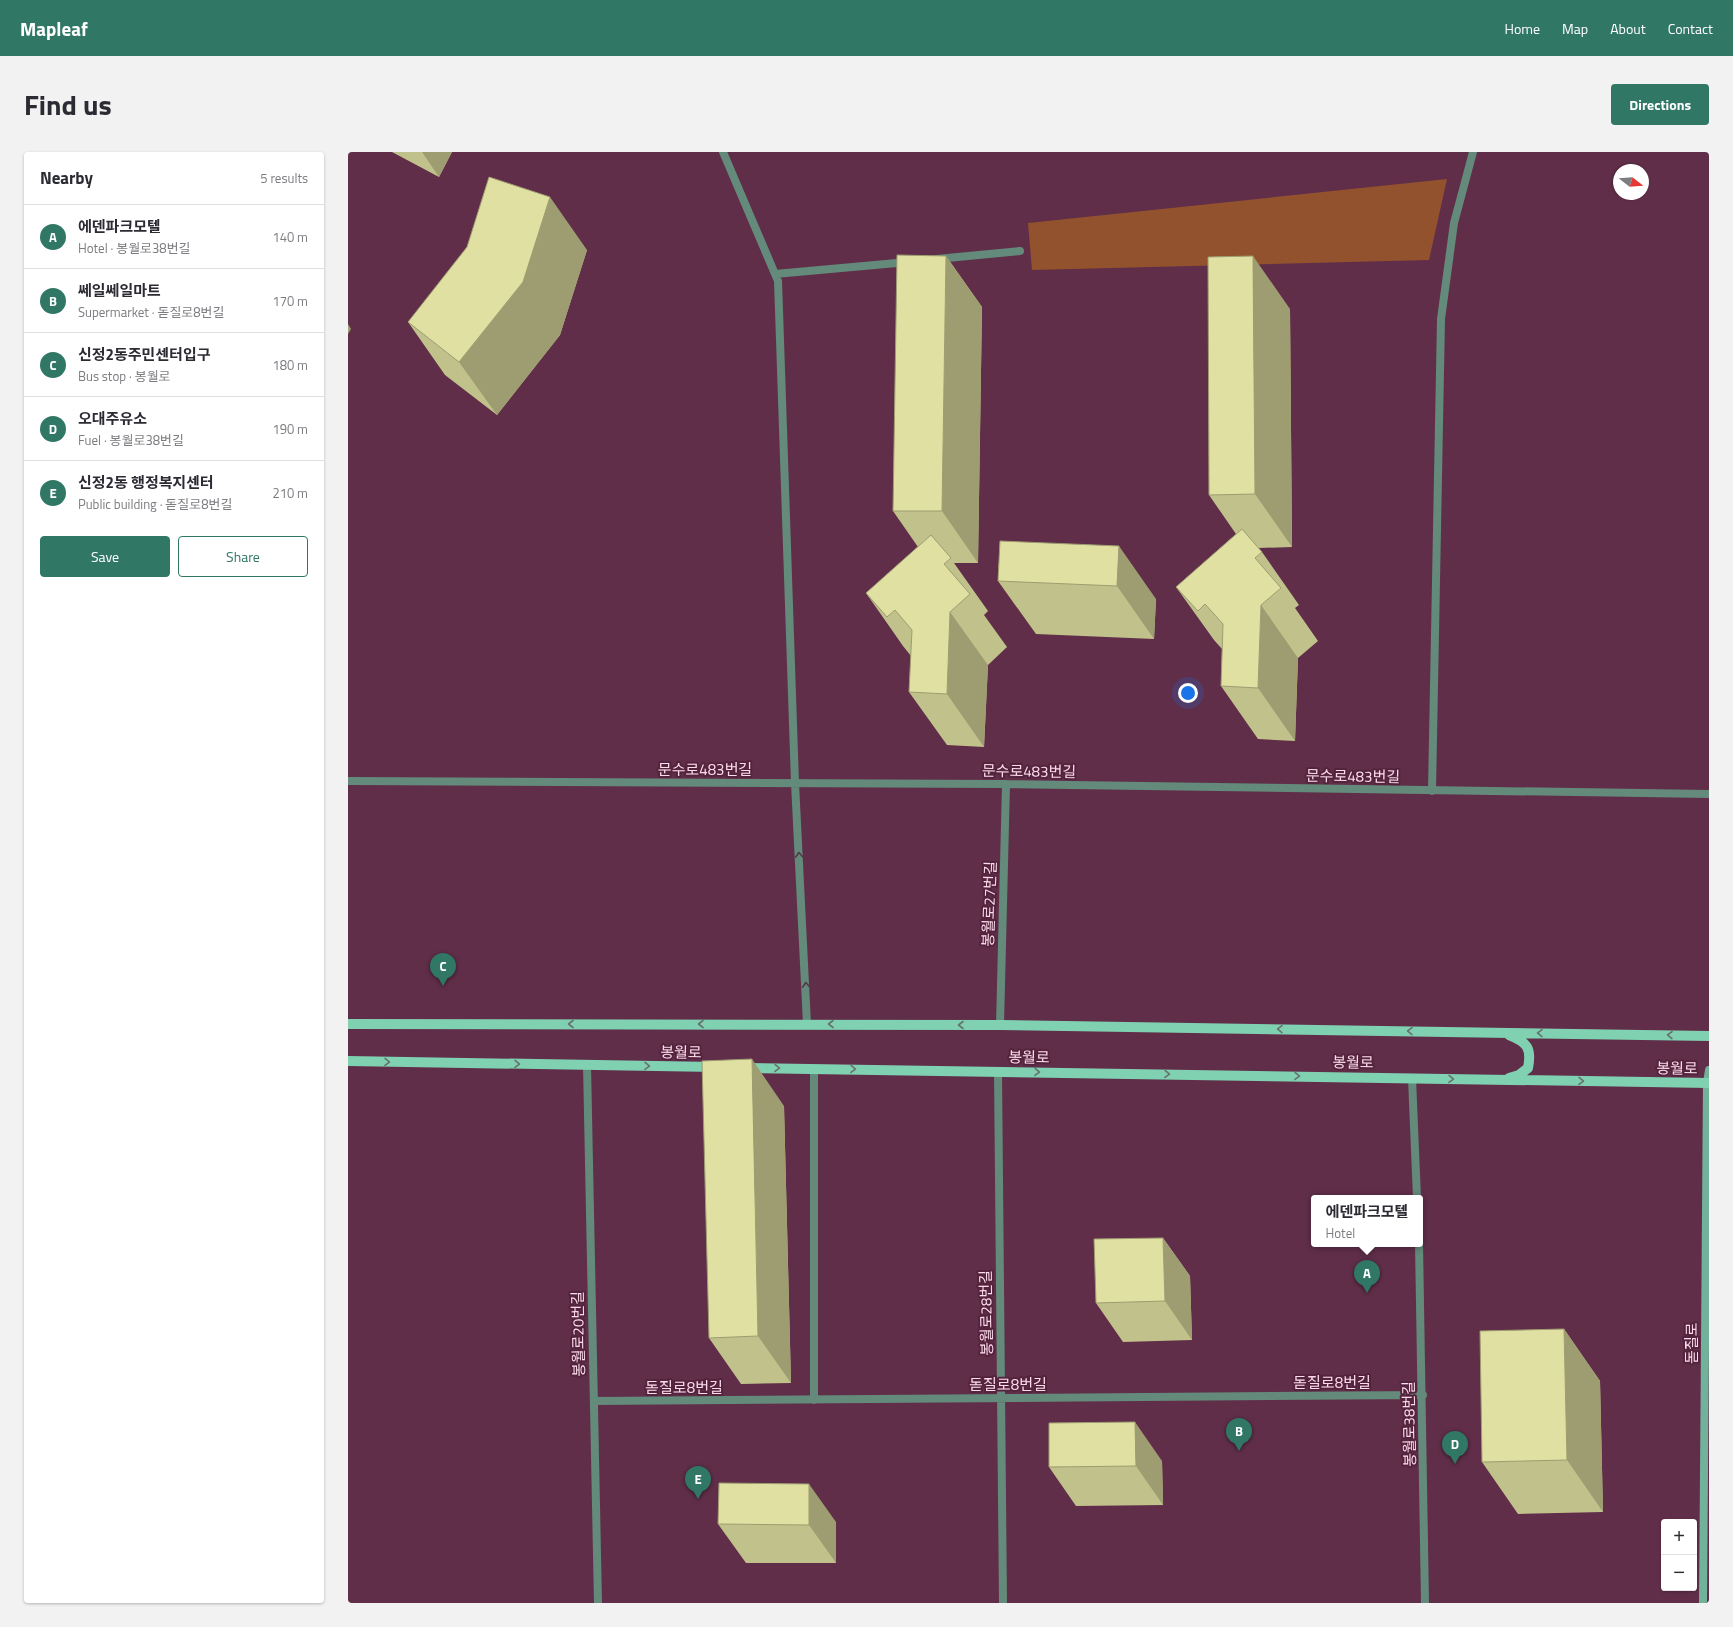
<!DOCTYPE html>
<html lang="en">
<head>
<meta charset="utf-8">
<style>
  body { margin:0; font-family:"Titillium Web","Noto Sans KR",sans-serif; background:#f2f2f3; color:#2b2b33 }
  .controls { position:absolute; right:12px; bottom:12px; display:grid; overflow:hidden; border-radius:4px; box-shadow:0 1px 3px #0004 }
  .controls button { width:36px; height:36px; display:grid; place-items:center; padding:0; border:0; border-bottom:1px solid #e1e1e2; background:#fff; color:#2b2b33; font:20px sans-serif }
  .compass { position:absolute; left:1265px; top:12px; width:36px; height:36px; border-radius:50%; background:#fff; box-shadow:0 1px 3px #0004; rotate:107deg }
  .you { position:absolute; left:840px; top:541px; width:14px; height:14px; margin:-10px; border:3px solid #fff; border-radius:50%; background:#1a73e8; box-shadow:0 0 0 6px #1a73e833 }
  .badge { display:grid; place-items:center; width:26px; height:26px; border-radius:50%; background:#317766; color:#fff; font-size:13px; font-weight:700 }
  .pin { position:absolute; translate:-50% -33px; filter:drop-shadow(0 1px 2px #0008) }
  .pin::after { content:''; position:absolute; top:21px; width:14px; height:12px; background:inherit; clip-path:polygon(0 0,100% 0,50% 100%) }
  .popup { position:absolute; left:963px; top:1043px; width:112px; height:52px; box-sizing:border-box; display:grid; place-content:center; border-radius:4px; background:#fff; filter:drop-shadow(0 1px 3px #0005); font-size:13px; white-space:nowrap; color:#7c7c81 }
  .popup b { font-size:15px; color:#2b2b33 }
  .popup::after { content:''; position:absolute; left:50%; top:100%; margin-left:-8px; border:8px solid transparent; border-top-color:#fff }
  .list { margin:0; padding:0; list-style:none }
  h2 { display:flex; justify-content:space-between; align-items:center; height:52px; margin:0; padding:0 16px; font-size:17px }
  h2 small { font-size:13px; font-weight:400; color:#7c7c81 }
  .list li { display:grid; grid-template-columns:26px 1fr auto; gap:12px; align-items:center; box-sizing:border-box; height:64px; padding:0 16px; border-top:1px solid #e1e1e2 }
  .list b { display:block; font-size:15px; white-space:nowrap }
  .list p { margin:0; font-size:13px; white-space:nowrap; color:#7c7c81 }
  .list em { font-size:13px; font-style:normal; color:#7c7c81 }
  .actions { display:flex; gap:8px; padding:12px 16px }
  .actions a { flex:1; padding:9px 0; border:1px solid #317766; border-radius:4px; text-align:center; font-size:14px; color:#317766 }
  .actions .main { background:#317766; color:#fff }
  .map { position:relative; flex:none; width:1361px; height:1451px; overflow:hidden; border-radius:4px }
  header { display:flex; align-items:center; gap:24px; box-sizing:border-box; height:56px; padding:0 20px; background:#317766; color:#fff }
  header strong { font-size:19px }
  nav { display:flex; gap:22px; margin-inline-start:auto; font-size:14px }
  .intro { display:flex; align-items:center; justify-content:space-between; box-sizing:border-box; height:96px; padding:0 24px }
  h1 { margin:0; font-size:28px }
  .button { padding:10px 18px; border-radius:4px; background:#317766; color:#fff; font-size:14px; font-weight:700 }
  main { display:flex; gap:24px; padding:0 24px }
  aside { flex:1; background:#fff; border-radius:4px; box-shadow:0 1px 3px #0004 }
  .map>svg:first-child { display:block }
</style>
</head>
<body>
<header>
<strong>Mapleaf</strong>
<nav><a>Home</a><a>Map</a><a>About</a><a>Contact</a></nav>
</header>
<div class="intro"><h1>Find us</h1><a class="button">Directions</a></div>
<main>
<aside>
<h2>Nearby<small>5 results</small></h2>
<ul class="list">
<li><span class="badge">A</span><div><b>에덴파크모텔</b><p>Hotel · 봉월로38번길</p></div><em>140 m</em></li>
<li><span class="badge">B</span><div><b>쎄일쎄일마트</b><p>Supermarket · 돋질로8번길</p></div><em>170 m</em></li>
<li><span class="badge">C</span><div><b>신정2동주민센터입구</b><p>Bus stop · 봉월로</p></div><em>180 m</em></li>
<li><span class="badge">D</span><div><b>오대주유소</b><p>Fuel · 봉월로38번길</p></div><em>190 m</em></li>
<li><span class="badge">E</span><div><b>신정2동 행정복지센터</b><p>Public building · 돋질로8번길</p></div><em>210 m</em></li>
</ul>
<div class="actions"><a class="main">Save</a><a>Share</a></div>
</aside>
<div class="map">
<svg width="1361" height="1451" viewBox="0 0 1361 1451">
  <rect width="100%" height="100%" fill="#602e49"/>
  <path fill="#92522e" d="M1099 27 1081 108 684 118 680 71Z"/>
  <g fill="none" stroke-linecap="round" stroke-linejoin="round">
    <path stroke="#638a7a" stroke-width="8" d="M375 0 430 129 447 631 459 872
      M589 107 672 99
      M427 122 560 110
      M0 629 658 632 1361 642
      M1084 639 1093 167 1106 71 1125 0
      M652 873 658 632
      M239 913 250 1451
      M466 917V1248
      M650 920 655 1451
      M1064 926 1069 1046
      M1071 1092 1077 1451
      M246 1249 1075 1243"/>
    <path stroke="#73b29a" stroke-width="8" d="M1355 1451 1359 931 1361 918"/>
    <path stroke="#7fd1b2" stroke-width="10" d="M0 872 652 873 1361 884
      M0 909 367 915
      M397 916 1361 931
      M1161 926 1171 923 1180 916C1184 896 1179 890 1161 883"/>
  </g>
  <path fill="#c1c18b" d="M44 0H104L91 25Z
    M239 98 212 183 149 263 97 223 60 170Z
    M598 104 634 155 630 411H606L640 459 636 463 659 495 640 513 636 595 599 593 561 540 563 504 555 494 518 441 570 395 545 359Z
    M942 157 944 395 910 396 914 400 951 453 947 456 970 489 950 506 947 589 910 587 873 534 874 497 866 488 828 435 888 382 861 343Z
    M652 389 808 447 806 487 688 482 650 429Z
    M436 954 443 1231 393 1232 361 1186Z
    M815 1086 842 1124 844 1188 775 1190 748 1151Z
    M1216 1177 1252 1229 1255 1360 1170 1362 1134 1310Z
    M814 1309 815 1353 728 1354 701 1315Z
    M488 1370V1411H398L370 1372Z"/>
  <path fill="#9d9d71" d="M74 0H104L91 25Z
    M202 45 239 98 212 183 149 263 111 210Z
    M598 104 634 155 630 411 594 359Z
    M905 104 942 157 944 395 907 342Z
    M0 172 3 177 0 182Z
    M771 394 808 447 806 487 769 434Z
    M913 453 950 506 947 589 910 536Z
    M602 460 640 513 636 595 599 542Z
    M404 907 436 954 443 1231 410 1184Z
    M815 1086 842 1124 844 1188 817 1149Z
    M1216 1177 1252 1229 1255 1360 1219 1308Z
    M787 1270 814 1309 815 1353 788 1314Z
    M461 1332 488 1370V1411L461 1373Z"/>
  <path fill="#e0e0a2" stroke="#9d9d71" d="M141 25 202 45 175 130 111 210 60 170 119 95Z
    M549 103 598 104 594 359H545Z
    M905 104 907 342 861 343 860 105Z
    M894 377 914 400 907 406 933 436 913 453 910 536 873 534 875 472 857 452 850 459 828 435Z
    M583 383 603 406 596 412 622 442 602 460 599 542 561 540 564 478 547 458 539 465 518 441Z
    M652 389 771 394 769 434 650 429Z
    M404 907 410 1184 361 1186 354 909Z
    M815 1086 817 1149 748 1151 746 1087Z
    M1216 1177 1219 1308 1134 1310 1132 1179Z
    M787 1270 788 1314 701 1315V1271Z
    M371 1331 461 1332V1373L370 1372Z"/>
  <defs><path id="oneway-chevron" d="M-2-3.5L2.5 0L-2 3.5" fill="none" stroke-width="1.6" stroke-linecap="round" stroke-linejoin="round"/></defs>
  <g stroke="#57384a">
    <use href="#oneway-chevron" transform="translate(451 703) rotate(-93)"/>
    <use href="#oneway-chevron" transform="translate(458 833) rotate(-93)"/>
  </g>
  <g stroke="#677172">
    <use href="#oneway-chevron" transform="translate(223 872) rotate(180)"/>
    <use href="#oneway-chevron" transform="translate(353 872) rotate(180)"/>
    <use href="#oneway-chevron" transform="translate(483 872) rotate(-180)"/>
    <use href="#oneway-chevron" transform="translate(613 873) rotate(-180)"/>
    <use href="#oneway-chevron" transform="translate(932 877) rotate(-179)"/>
    <use href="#oneway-chevron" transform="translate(1062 879) rotate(-179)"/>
    <use href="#oneway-chevron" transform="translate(1192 881) rotate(-179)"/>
    <use href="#oneway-chevron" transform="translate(1322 883) rotate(-179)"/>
    <use href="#oneway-chevron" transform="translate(39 910) rotate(1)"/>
    <use href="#oneway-chevron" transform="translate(169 912) rotate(1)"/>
    <use href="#oneway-chevron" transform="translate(299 914) rotate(1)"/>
    <use href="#oneway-chevron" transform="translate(429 916) rotate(1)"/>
    <use href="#oneway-chevron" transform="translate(505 917) rotate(1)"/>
    <use href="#oneway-chevron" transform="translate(689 920) rotate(1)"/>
    <use href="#oneway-chevron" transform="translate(819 922) rotate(1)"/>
    <use href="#oneway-chevron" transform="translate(949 924) rotate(1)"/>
    <use href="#oneway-chevron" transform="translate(1103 927) rotate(1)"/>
    <use href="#oneway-chevron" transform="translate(1233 929) rotate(1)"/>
  </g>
  <g text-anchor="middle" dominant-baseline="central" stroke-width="4" stroke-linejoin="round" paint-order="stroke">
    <g font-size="15" fill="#fcdceb" stroke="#54233e">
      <text x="357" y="617">문수로483번길</text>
      <text transform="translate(681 619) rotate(1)">문수로483번길</text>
      <text transform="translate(1005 624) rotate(1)">문수로483번길</text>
      <text transform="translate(641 752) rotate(-88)">봉월로27번길</text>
      <text transform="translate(333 900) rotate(1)">봉월로</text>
      <text transform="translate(681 905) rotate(1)">봉월로</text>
      <text transform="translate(1005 910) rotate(1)">봉월로</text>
      <text transform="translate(1329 916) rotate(1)">봉월로</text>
      <text transform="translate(638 1161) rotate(-91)">봉월로28번길</text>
      <text transform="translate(230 1182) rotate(-91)">봉월로20번길</text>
      <text transform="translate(1343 1191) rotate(-90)">돋질로</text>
      <text x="984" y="1230">돋질로8번길</text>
      <text x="660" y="1232">돋질로8번길</text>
      <text x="336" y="1235">돋질로8번길</text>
      <text transform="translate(1061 1272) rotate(-91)">봉월로38번길</text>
    </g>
  </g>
</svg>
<div class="controls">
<button>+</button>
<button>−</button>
</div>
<svg class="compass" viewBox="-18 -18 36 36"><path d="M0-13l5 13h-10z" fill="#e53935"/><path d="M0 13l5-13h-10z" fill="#7c7c81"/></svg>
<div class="you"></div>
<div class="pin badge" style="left:1019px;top:1141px">A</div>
<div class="popup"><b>에덴파크모텔</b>Hotel</div>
<div class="pin badge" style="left:891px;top:1299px">B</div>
<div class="pin badge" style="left:95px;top:834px">C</div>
<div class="pin badge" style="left:1107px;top:1312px">D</div>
<div class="pin badge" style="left:350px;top:1347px">E</div>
</div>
</main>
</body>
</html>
